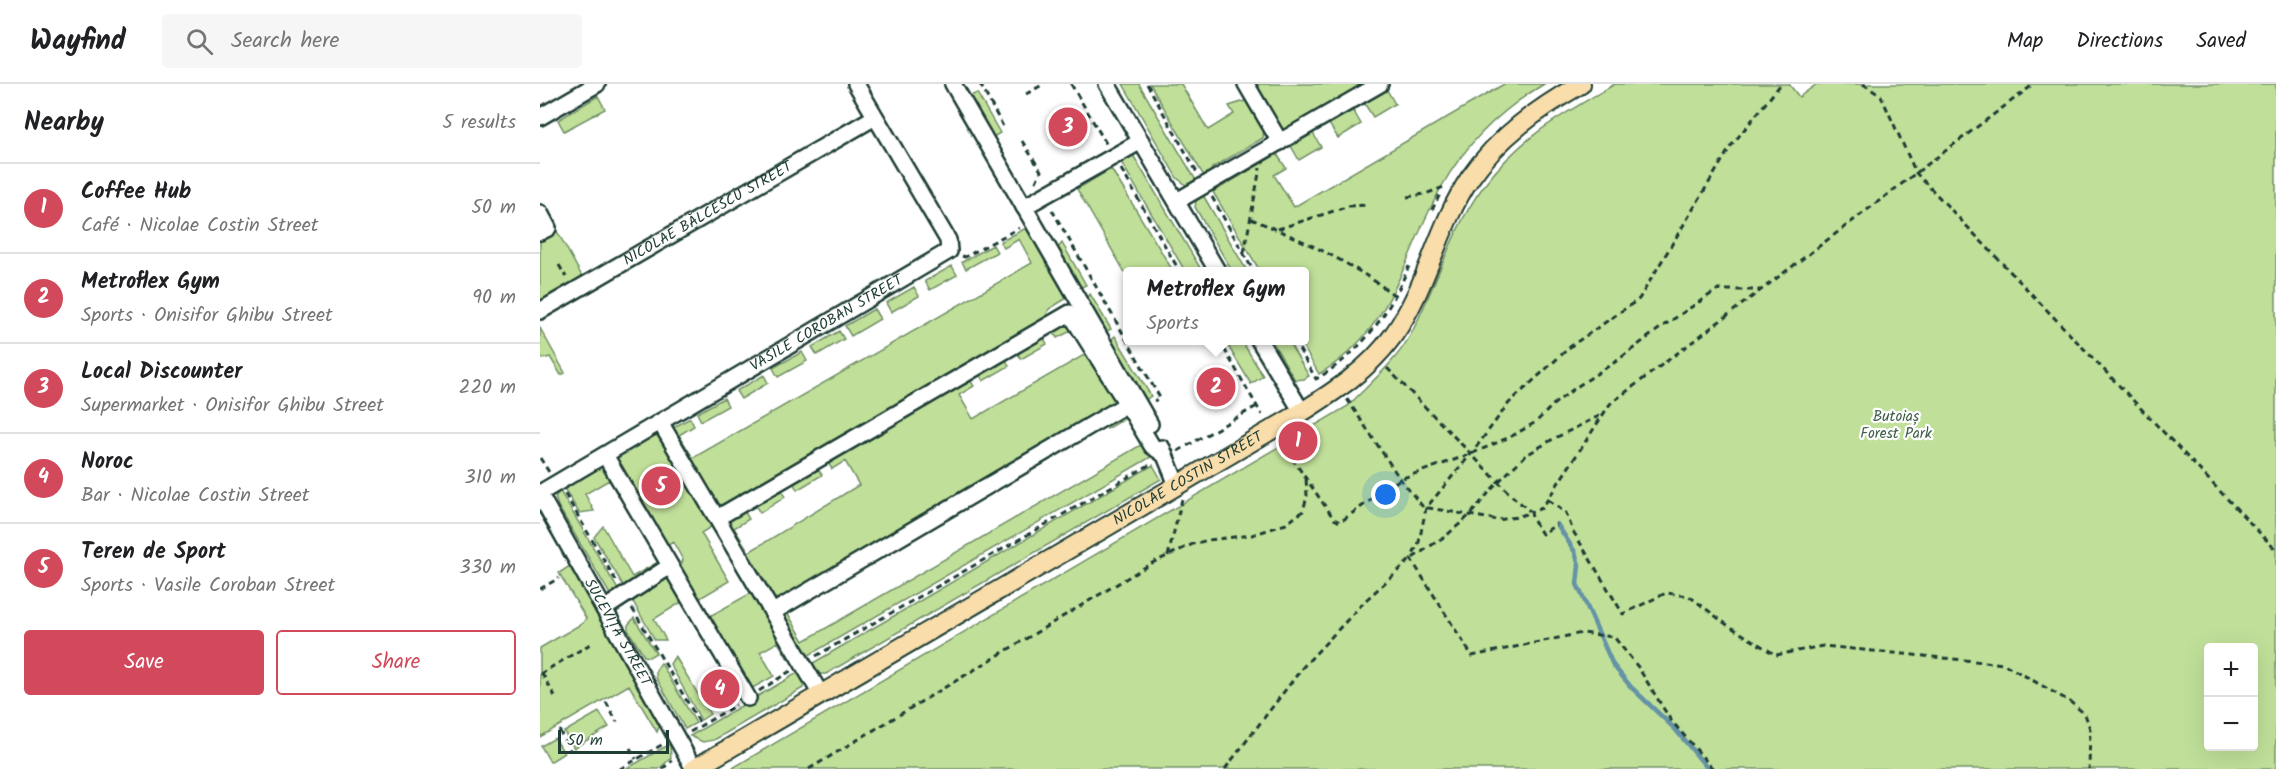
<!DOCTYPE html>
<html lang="en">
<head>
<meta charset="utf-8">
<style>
  body { margin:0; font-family:Kalam,sans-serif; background:#f6f6f6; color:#202124 }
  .controls { position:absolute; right:18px; bottom:18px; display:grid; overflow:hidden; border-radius:6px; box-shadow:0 6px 24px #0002 }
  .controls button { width:54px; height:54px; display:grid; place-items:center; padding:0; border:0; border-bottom:2px solid #e0e0e0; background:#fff; color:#202124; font:30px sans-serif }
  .scale { position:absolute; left:18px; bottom:15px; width:111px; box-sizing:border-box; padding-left:6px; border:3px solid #1f3d34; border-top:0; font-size:16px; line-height:21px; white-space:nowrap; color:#1f3d34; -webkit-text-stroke:4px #fff; paint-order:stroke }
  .you { position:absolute; left:846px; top:411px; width:21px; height:21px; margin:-15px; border:4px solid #fff; border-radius:50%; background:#1a73e8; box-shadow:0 0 0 9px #1a73e833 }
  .badge { display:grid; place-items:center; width:39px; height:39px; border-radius:50%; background:#d1495b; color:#fff; font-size:20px; font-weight:700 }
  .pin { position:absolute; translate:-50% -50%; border:3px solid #fff; box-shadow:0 2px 6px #0006 }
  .popup { position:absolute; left:583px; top:183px; width:186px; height:78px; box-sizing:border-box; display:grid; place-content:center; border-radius:6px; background:#fff; filter:drop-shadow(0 2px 4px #0005); font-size:20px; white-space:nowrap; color:#757577 }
  .popup b { font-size:22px; color:#202124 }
  .popup::after { content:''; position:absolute; left:50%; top:100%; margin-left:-12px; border:12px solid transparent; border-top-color:#fff }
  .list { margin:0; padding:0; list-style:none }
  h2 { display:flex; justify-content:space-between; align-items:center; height:78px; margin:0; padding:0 24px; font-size:26px }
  h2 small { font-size:20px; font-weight:400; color:#757577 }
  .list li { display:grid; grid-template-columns:39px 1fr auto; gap:18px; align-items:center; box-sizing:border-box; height:90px; padding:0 24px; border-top:2px solid #e0e0e0 }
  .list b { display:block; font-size:22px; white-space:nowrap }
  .list p { margin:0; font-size:20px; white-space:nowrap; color:#757577 }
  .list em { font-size:20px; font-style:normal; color:#757577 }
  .actions { display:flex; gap:12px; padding:18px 24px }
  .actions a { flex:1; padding:14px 0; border:2px solid #d1495b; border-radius:6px; text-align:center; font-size:21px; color:#d1495b }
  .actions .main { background:#d1495b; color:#fff }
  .icon { flex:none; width:33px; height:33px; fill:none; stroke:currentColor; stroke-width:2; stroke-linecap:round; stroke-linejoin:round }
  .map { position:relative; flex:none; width:1736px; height:685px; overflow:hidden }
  header { display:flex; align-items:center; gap:36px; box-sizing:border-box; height:84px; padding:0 30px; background:#fff; border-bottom:2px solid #e0e0e0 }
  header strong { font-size:28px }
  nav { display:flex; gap:33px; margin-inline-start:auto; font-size:21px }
  .search { width:420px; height:54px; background:#f6f6f6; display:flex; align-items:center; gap:15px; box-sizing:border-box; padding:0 21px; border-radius:6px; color:#757577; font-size:22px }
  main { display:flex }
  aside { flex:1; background:#fff }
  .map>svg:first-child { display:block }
</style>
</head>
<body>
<header>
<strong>Wayfind</strong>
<div class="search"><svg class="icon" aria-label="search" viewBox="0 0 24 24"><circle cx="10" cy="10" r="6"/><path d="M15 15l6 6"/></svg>Search here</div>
<nav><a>Map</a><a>Directions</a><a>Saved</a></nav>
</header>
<main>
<aside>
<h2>Nearby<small>5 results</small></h2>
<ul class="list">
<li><span class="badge">1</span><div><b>Coffee Hub</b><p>Café · Nicolae Costin Street</p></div><em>50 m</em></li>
<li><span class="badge">2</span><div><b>Metroflex Gym</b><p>Sports · Onisifor Ghibu Street</p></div><em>90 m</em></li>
<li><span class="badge">3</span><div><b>Local Discounter</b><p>Supermarket · Onisifor Ghibu Street</p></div><em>220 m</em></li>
<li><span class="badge">4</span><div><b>Noroc</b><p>Bar · Nicolae Costin Street</p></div><em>310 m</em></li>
<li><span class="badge">5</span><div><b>Teren de Sport</b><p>Sports · Vasile Coroban Street</p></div><em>330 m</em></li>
</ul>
<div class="actions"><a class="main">Save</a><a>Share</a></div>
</aside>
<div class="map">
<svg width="1736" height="685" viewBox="0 0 1736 685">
  <rect width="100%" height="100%" fill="#fff"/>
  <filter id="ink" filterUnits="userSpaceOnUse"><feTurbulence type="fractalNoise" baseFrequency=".0167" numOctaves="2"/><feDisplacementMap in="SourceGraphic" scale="12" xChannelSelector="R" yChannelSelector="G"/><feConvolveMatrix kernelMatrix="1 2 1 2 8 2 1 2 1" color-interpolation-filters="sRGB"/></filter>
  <g filter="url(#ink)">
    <path fill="#c0e099" stroke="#708e66" stroke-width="1.5" fill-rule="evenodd" d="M583 0H599L657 98 646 101 637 94Z
      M610 0H641L668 46 694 30 689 22 708 16 724 44 723 54 672 84 669 91 665 94Z
      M712 0H834L743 49Z
      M964 0H1004C962 25 926 59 902 102 862 172 855 245 779 290L760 257 765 256V188L720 187 673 108 737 70 746 84 734 91 754 123Z
      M1075 0H1249L1259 13 1277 0H1736V685H191L808 322C829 300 856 278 871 250 895 204 912 144 943 103 981 52 1022 31 1075 0ZM1668 564H1714V662H1668Z
      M847 6 855 20 833 33 824 19Z
      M437 9 460 49 450 55 426 14Z
      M58 12 65 25 24 47 18 36Z
      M813 26 821 40 798 54 789 40Z
      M773 49 781 63 759 76 751 62Z
      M593 71 662 187H645L581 78Z
      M571 85 573 88 633 187 588 188 587 192 537 105Z
      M663 111 707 187H692L655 123 656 117Z
      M488 143 531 217 527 214 509 225 503 240 186 423 177 420 131 345 150 334 154 342 139 351 153 374 492 179 479 155 464 164 460 158Z
      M17 147 44 196 0 220V156Z
      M522 159 546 201 539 204 516 166Z
      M453 161 457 168 426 185 422 178Z
      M412 182 417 191 390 206 385 197Z
      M374 203 379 212 351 228 346 219Z
      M550 210 571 245 565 248 545 217Z
      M334 225 340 235 311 252 305 242Z
      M526 237 535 240 575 315 577 319 575 322 246 515 233 514 226 506 187 439 189 433 203 425 209 435 194 444 209 468 319 401 305 377 292 385 286 376 428 293 434 302 419 311 433 335 546 270 533 246 517 254 511 244Z
      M0 244 25 289 21 291 10 273 3 275 0 273Z
      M299 247 304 255 277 271 272 263Z
      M502 250 507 260 481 275 475 265Z
      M575 252 611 312 604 317 570 257Z
      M685 257H702L723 292 711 300Z
      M732 257H748L769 292 764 295 755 296Z
      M262 268 267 277 238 293 233 284Z
      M464 272 469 282 443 297 438 287Z
      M224 291 228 299 201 315 196 307Z
      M184 314 188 322 161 337 157 329Z
      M582 330H588L611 373 264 574 246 536V526L258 519 261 522 248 530 264 557 601 361 586 334 567 345V339Z
      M111 351 120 352 174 441 161 449 189 497 160 514 170 532 213 508 251 573 248 575 238 558 220 568 234 592 209 606 140 483 143 476 133 458 123 464 77 379 78 371Z
      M60 381 64 383 78 404 75 406 69 396 45 410 54 427 39 429 22 401Z
      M613 381 621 395 286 590H276L268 582Z
      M276 382 282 391 257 406 252 396Z
      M239 403 245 413 220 429 213 418Z
      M20 407 80 509 72 514 18 422 15 413Z
      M0 425 122 635 117 648 89 601 0 653V564L43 539 46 534 19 489 30 482 0 430Z
      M63 442 92 493 116 479 120 485 86 506 54 453Z
      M130 491 145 516 114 535 126 556H115L91 514Z
      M94 534 116 569 109 573 104 572 88 546V541Z
      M135 572 170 630 161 636 130 580Z
      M121 579 156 639 145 645 116 593V586Z
      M259 588 264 597 263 604 174 656 163 658 150 652Z
      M59 628 69 643 34 664 24 648Z
      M15 654 24 669 10 678 1 662Z
      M130 660 131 674 119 685H86Z"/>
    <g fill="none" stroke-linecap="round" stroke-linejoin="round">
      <path stroke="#6593a6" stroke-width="4.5" d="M1017 440 1035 468 1039 481 1037 500 1073 581 1091 603 1135 645 1168 685"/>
      <defs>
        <g id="minor">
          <path d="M413 0 610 340"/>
          <path d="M567 0 678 188"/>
          <path d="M706 0 740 58"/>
          <path d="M0 33 57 0"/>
          <path d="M637 117 840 0"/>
          <path d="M484 123 601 57"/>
          <path d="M0 129 8 144 0 148"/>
          <path id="s1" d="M0 227 335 33"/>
          <path d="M719 256 762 328"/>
          <path d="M120 338 280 609"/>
          <path d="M622 364 637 401"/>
          <path d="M65 371 208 614"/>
          <path id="s2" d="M0 409 409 167 408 156 316 0"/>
          <path id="s3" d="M0 411 154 685"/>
          <path d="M177 434 530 229 587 320"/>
          <path d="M64 525 130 482"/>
          <path d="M233 528 587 320 612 362 625 371"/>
        </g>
        <g id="major">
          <path id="s4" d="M154 685 762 328C795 307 828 286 852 253 887 205 897 143 930 94 959 52 998 25 1041 0"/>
        </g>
      </defs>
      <use href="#minor" stroke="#1f3d34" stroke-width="20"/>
      <use href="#major" stroke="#1f3d34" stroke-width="22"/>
      <path stroke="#1f3d34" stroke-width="3" stroke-dasharray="6 4.5" stroke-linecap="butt" d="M440 0 465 46
        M531 0 567 61
        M607 0 658 90
        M1323 0 1341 12 1376 89 1736 466
        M486 10 504 0
        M482 57 501 87 495 100
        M581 85 640 188
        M672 113 714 188
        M867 113 885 110 904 103
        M512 126 620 314 614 317
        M892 126 901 108
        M711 135C761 155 813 179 855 212
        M738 145 809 122 827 121
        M704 169 720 84
        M422 172 425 173 479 144
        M19 181 26 193
        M679 256 722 331
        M754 256 776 295C821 269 849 230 869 182
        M847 284 972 412 991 428 1002 424 1070 320 1494 0
        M807 315 860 395 883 423 958 436 977 433 991 428 992 434 1002 450 1017 440
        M738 359 747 367 794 435 800 438 860 395 931 370 972 352 996 338 1014 320 1035 304 1078 276 1123 242 1177 206H1220
        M638 367 717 322
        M0 374 9 388
        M25 410 78 500
        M1008 416 1026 429 1033 447 1083 530 1126 509 1149 512 1186 540 1236 571 1283 562 1464 580 1529 617 1545 630 1550 645 1549 685
        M628 472 642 415
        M0 505 19 494
        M92 524 161 641
        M276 572 611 380
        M2 589 17 616
        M0 590 52 559
        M219 607 252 586
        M66 618 77 638
        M19 646 30 666
        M150 648 196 621
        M90 664 96 675
        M80 685 125 659
        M122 685 132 677
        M269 685 612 479 653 460 668 456 712 451 746 440 763 427 767 412 766 394
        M685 685 763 583 827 515 871 475 907 451 930 431 958 398 985 372 1013 355 1061 331
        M1173 685 1130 635 1098 583 1074 553 1042 549 932 572 871 475 879 458 886 424 931 370 969 319 1031 262 1099 215 1191 62 1241 0"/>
      <use href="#minor" stroke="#fff" stroke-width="15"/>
      <use href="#major" stroke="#f9ddab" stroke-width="18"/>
    </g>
  </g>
  <g text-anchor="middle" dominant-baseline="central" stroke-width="4.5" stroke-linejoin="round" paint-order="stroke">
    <g font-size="15" fill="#1f3d34" stroke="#fff">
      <text stroke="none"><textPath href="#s1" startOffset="194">NICOLAE BĂLCESCU STREET</textPath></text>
      <text stroke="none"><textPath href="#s2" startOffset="333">VASILE COROBAN STREET</textPath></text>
      <text stroke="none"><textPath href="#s4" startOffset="573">NICOLAE COSTIN STREET</textPath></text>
      <text stroke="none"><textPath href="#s3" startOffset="158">SUCEVIȚA STREET</textPath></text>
    </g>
    <g font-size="15" fill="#3f5e48" stroke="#fff">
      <text x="1356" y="333">Butoiaș<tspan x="1356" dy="17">Forest Park</tspan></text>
    </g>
  </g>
</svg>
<div class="controls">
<button>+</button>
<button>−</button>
</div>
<div class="scale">50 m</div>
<div class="you"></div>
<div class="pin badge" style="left:758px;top:357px">1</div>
<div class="pin badge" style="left:676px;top:303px">2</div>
<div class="popup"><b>Metroflex Gym</b>Sports</div>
<div class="pin badge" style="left:528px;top:43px">3</div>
<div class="pin badge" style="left:180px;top:605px">4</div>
<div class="pin badge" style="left:121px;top:402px">5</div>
</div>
</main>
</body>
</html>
